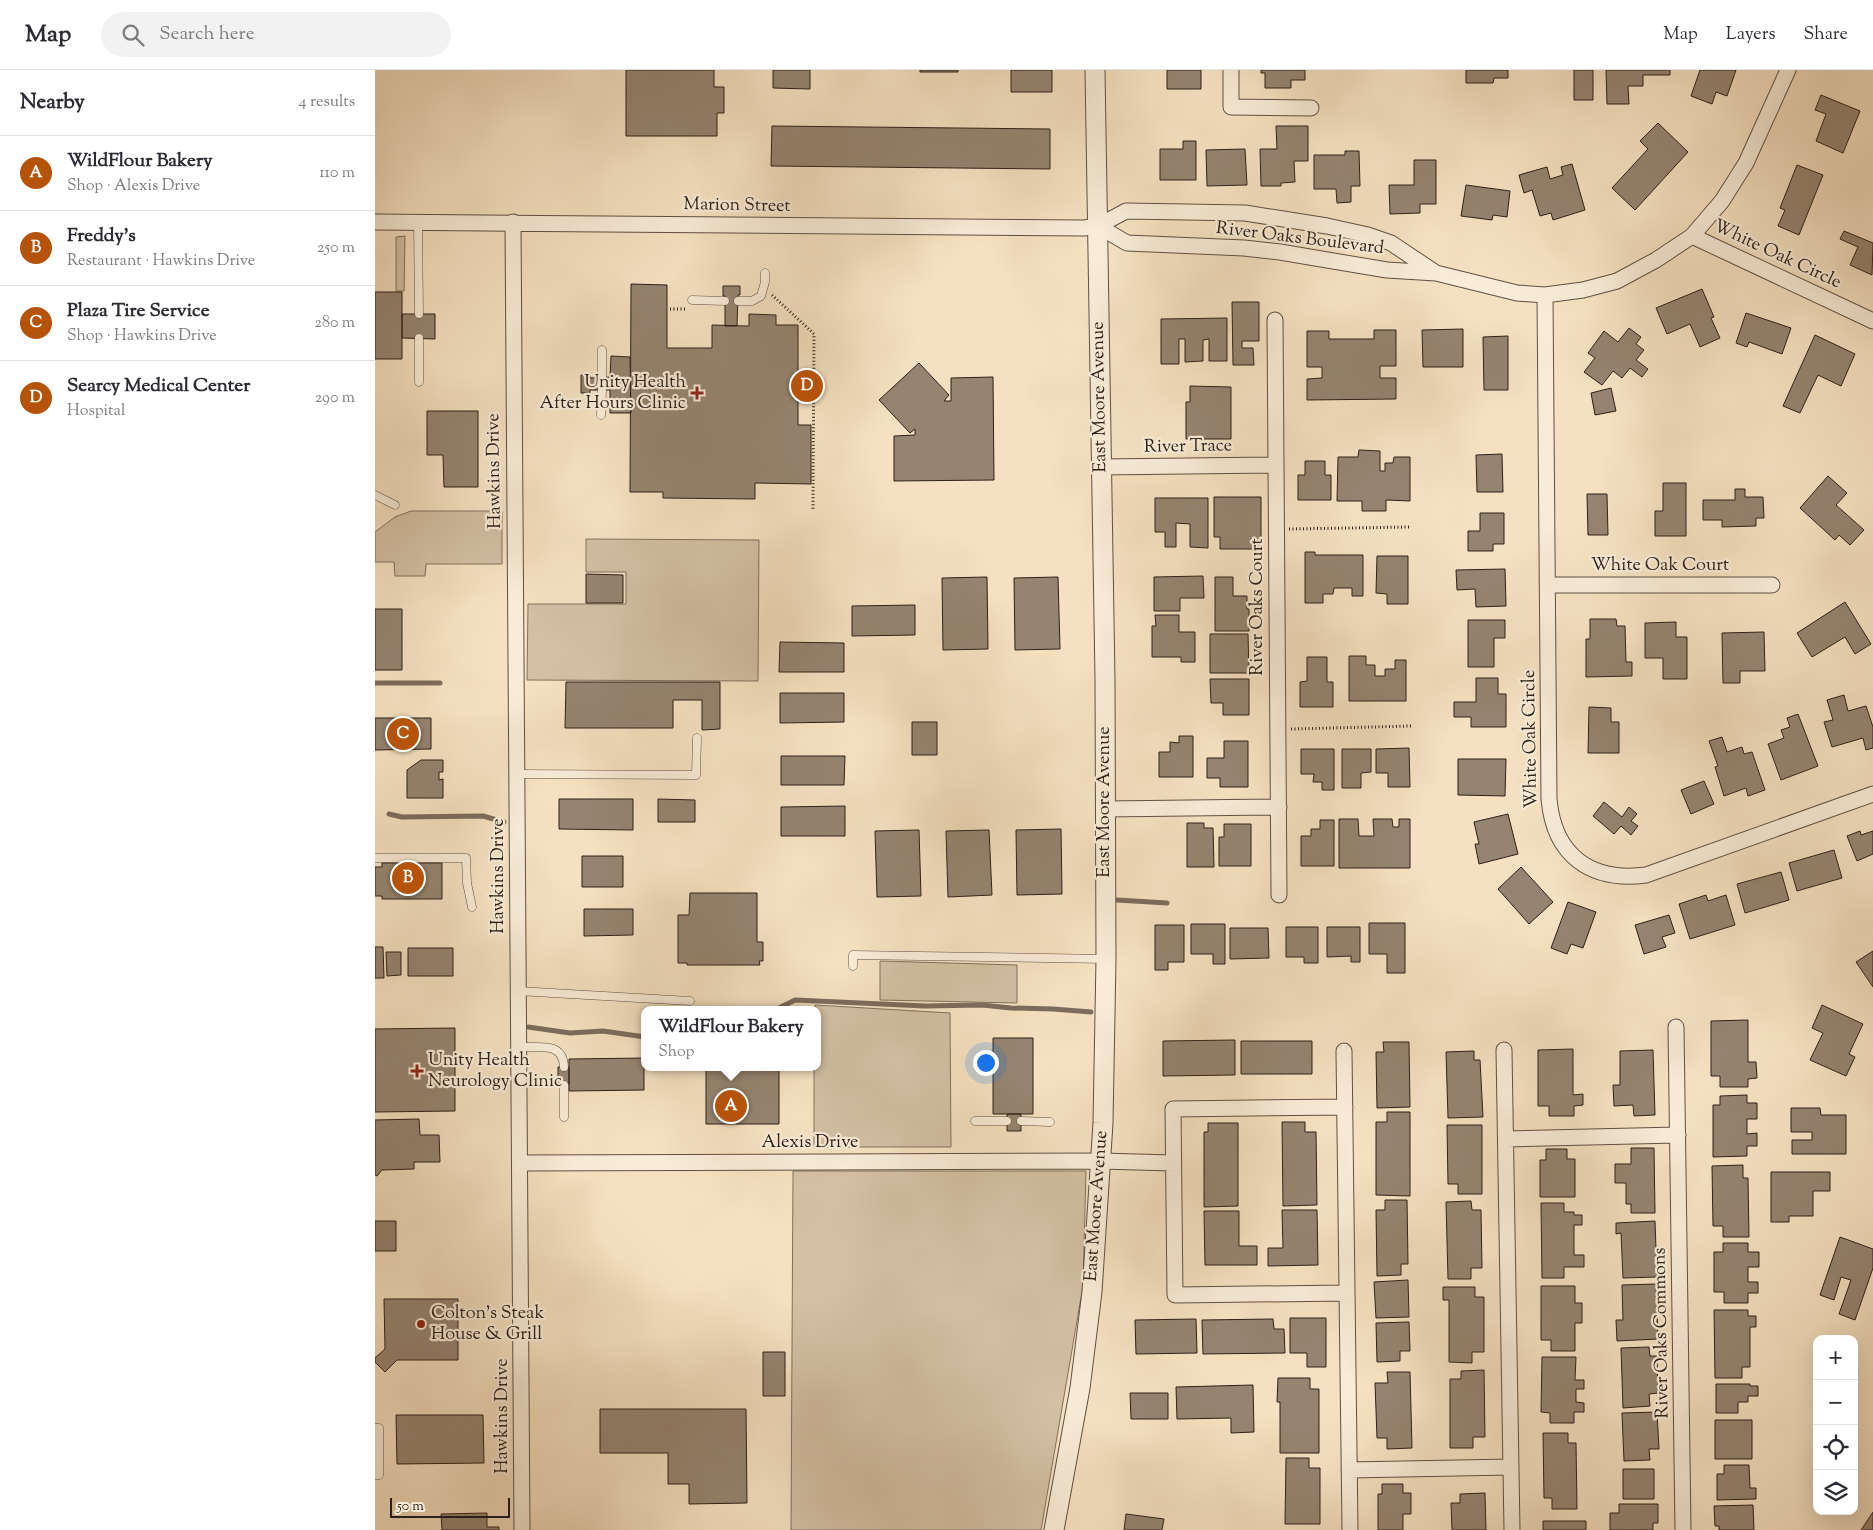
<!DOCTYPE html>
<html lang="en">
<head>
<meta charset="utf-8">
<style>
  body { margin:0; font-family:"Sorts Mill Goudy",serif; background:#f2f2f3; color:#2b2b33 }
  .controls { position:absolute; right:15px; bottom:15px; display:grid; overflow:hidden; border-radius:10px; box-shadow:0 5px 20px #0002 }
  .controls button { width:45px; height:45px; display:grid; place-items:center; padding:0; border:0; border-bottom:1px solid #e1e1e2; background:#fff; color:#2b2b33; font:25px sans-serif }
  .scale { position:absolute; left:15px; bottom:12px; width:120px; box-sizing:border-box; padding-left:5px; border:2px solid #2d2019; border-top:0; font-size:14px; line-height:18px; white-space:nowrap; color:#2d2019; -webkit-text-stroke:4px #f8ecd7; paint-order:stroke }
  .you { position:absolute; left:610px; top:992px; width:18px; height:18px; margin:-12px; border:4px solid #fff; border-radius:50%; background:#1a73e8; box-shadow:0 0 0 8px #1a73e833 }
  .badge { display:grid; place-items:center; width:32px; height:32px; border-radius:50%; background:#b45309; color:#fff; font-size:16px; font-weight:700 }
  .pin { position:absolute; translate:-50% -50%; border:2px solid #fff; box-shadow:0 1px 5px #0006 }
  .popup { position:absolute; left:266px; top:936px; width:180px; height:65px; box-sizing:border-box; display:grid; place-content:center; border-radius:10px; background:#fff; filter:drop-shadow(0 1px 4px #0005); font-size:16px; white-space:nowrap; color:#7c7c81 }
  .popup b { font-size:19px; color:#2b2b33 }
  .popup::after { content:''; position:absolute; left:50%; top:100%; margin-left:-10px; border:10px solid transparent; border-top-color:#fff }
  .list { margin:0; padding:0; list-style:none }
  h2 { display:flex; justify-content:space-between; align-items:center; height:65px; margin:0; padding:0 20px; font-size:21px }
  h2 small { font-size:16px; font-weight:400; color:#7c7c81 }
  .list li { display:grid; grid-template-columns:32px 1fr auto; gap:15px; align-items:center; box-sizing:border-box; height:75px; padding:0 20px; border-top:1px solid #e1e1e2 }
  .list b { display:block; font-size:19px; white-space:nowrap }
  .list p { margin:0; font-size:16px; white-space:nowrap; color:#7c7c81 }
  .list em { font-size:16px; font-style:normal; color:#7c7c81 }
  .icon { flex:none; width:28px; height:28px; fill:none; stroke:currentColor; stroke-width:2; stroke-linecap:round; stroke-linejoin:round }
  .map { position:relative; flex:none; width:1498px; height:1460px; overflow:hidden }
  header { display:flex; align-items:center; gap:30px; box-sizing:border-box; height:70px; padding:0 25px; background:#fff; border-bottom:1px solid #e1e1e2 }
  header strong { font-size:24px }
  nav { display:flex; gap:28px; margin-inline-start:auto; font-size:18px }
  .search { width:350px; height:45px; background:#f2f2f3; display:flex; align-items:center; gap:12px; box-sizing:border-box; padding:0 18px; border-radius:28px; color:#7c7c81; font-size:19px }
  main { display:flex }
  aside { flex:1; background:#fff }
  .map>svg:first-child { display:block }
</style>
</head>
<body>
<header>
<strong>Map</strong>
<div class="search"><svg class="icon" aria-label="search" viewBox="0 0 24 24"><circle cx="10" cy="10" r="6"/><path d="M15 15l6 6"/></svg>Search here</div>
<nav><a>Map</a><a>Layers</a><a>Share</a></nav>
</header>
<main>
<aside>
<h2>Nearby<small>4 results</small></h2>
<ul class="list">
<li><span class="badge">A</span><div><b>WildFlour Bakery</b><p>Shop · Alexis Drive</p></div><em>110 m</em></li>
<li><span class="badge">B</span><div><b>Freddy's</b><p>Restaurant · Hawkins Drive</p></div><em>250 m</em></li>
<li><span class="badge">C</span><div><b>Plaza Tire Service</b><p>Shop · Hawkins Drive</p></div><em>280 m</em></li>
<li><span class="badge">D</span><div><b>Searcy Medical Center</b><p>Hospital</p></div><em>290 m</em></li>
</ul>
</aside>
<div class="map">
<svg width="1498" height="1460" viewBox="0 0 1498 1460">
  <rect width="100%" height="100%" fill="#f5e1c1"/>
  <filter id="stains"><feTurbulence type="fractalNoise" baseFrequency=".004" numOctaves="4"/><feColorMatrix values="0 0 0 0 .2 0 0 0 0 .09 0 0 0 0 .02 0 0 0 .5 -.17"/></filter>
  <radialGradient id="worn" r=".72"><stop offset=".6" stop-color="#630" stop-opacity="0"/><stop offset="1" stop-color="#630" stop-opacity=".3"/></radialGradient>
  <path fill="#d3c0a4" stroke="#80705e" d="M30 166 29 221H21V167Z
    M36 441H127V494H51L50 506H20L19 492H0V462L20 447Z
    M211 469 384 470 383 611 152 610 153 534H251V502H211Z
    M505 891 642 895V933L505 930Z
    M440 935 575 943 576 1077H439V997H442V940H440Z
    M418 1101H711L708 1216 666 1460H416Z"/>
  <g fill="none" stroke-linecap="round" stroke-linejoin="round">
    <path stroke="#7c6c5c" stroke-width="5" d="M0 613H65
      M14 744 27 747 108 746 129 752
      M742 830 792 833
      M400 940 420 930 550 936 607 935 636 938 678 939 716 942
      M153 957 195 963 228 961 270 967"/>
  </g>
  <path fill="#958470" stroke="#2d2019" d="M251 0H339V17H349V43H342V66H251Z
    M398 0H435V19L398 18Z
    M545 0H583V2H545Z
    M636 0H677V22H636Z
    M792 0H826V19H792Z
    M886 0H930V10H916V18H890V3H886Z
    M1091 0H1133V8H1119L1118 13H1091Z
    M1199 0H1218V30H1199Z
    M1231 0H1295V5H1268V16H1253L1254 34H1232Z
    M1325 0H1361L1352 26 1341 22 1337 34 1316 26Z
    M1446 25 1485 41 1468 83 1441 71 1451 44 1440 40Z
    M1283 53 1313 82 1260 140 1237 118 1273 79 1265 71Z
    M397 56 675 59V99L396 96Z
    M901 56H933V91H919L920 112 906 113V116H886L885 79H902Z
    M808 71H821V110H785V79H808Z
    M870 79 872 115 832 116 831 80Z
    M970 81H984L985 116H976V132L962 133 961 119H939V85H970Z
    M1039 90H1061V134H1045V143L1015 144 1014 115H1039Z
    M1197 94 1210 140 1178 150 1176 143 1165 146 1157 120 1149 123 1144 105 1172 97 1175 109 1188 105 1186 97Z
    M1422 95 1448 105 1424 165 1403 156 1410 140 1405 138Z
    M1091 115 1135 121 1132 147 1118 145 1117 150 1086 146Z
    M1469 161 1498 173 1497 205 1475 195 1483 177 1465 169Z
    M256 214 292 215V278H337V255L374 256V244L401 245V255H423V355H436V414L380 413V429L288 428V422H255Z
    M348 216H365V225H363L362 256H350V226H348Z
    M1327 219 1339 247 1336 248 1345 268 1325 277 1315 254 1292 264 1281 238Z
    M0 222H27V289H0Z
    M857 232H884V271H867V278H878L879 295H858Z
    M1371 243 1416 258 1407 284 1374 272 1372 277 1361 273Z
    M27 244H60V269L27 268Z
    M852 248V291H834V269L828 270V291L810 292V269H804V294H786V249Z
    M1254 258 1266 267 1261 274 1269 280 1261 290 1273 299 1267 307 1255 298 1247 308 1238 301 1227 315 1209 302 1220 288 1213 283 1229 261 1243 272Z
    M1088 259V297H1048L1047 260Z
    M999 260H1021V296H1005V308H1021V329L932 330V309L947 308V297H932V261H954V269H999Z
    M1440 265 1480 284 1466 316 1443 305 1425 343 1408 336Z
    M1133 266V320H1109L1108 267Z
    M236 286 255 287 256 343H235V320H215V323H206V305H215V308L235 307Z
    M544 293 574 325 569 331H576V308L618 307 619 410 519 411V366L540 365V359L535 363 504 330Z
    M815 316 856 317V369H811V332H815Z
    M1236 318 1241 341 1220 345 1216 323Z
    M52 341H103V417H69L68 385H52Z
    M984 380 1005 381V401H1010V393H1018L1019 387H1035V431L1011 430V441H987V431H962L963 387H983Z
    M1127 384 1128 422H1102L1101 385Z
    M930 391H950V405H956V430H923V405H930Z
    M1453 406 1472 423 1461 435 1489 460 1475 475 1464 465 1460 470 1425 438Z
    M1288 413H1311V466H1280V441H1288Z
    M1360 419H1370V427H1388L1389 448H1381V456L1347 457V450H1328V430H1360Z
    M1212 424H1232L1233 465H1213Z
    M839 427H886V479H845V467H839Z
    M780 428H833V478L815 477V454L801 453V477H790V462H780Z
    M1105 443H1129V474H1118V481H1093V461H1105Z
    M930 482H940V485H988V526H977V518H959L958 524H948V533H930Z
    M1002 486H1033V534H1012V524L1001 523Z
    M1130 499 1131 536 1101 537 1100 519 1082 520 1081 500Z
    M211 504 248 505V533H211Z
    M828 506 829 528H805V541H779V507Z
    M612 507 613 579 568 580 567 508Z
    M683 507 685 579 640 580 639 508Z
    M840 507H858V526H872V539H874V561H840Z
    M1470 532 1496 574 1480 584 1470 567 1437 587 1422 563Z
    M540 535V565L477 566V536Z
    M0 539H27V600H0Z
    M780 545H804V562H820V592H806V587H777V556H781Z
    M1215 549H1241L1242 556H1250L1251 592H1257V606L1211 607V569H1215Z
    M1093 550H1130V568H1119V597H1093Z
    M1301 552V567H1312V609H1288V588H1270V553Z
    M1389 562 1390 601H1365V613H1348L1347 563Z
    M835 564H873L874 603H835Z
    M405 572 469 573V602H404Z
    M974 586H991V595H1000V606H1010V599H1020V590H1031V631H974Z
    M932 587H952V612H958V637H925V612L932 611Z
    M1101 608H1123V624H1131V657H1096V647H1079V632H1101Z
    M835 609H874V645H848V633H836Z
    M191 612H345V659L327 660V630H298V658H190Z
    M405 623H469V652L405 653Z
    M1469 625 1473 641 1491 636 1498 657V678L1491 680 1488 668 1457 677 1449 652 1458 650 1452 630Z
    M1214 637 1236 638V652H1244V683H1213Z
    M1423 644 1443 696 1406 710 1393 674 1409 668 1406 660 1415 657 1412 648Z
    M0 648H56V679L0 680Z
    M537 652H562V685H537Z
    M804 666H818V707H784V682H795V672L804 673Z
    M1347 667 1352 682 1367 677 1369 684 1377 682 1390 720 1373 726 1371 718 1349 726 1340 697 1343 696 1334 671Z
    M849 671H873V717H845V708H832V688H849Z
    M1034 678 1035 717H1013V703H1001V679Z
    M926 679H959V720H947V712H938L939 704H926Z
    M967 679H996V702L986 703V718H967Z
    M406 686H470L469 715H406Z
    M1083 689H1131L1130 726 1083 725Z
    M46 690H68V702H64V710L68 709V728H32V700Z
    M1329 711 1339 734 1316 744 1306 720Z
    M184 729H258V760L184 759Z
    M283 729 320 730V752H283Z
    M1229 732 1247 747 1254 737 1262 744 1256 751 1263 756 1256 765 1246 756 1239 764 1218 746Z
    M470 736V766H406V737Z
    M1133 744 1143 784 1104 794 1100 774H1104L1099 752Z
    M964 749H983L984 766H999L998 749H1017L1018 757H1024V749H1035V798H964Z
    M945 750H959V796H926V766H936V759H945Z
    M812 753H829V758H838L839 797H812Z
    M849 754H876V796H844V767H849Z
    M686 759 687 824 642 825 641 760Z
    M544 760 546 826 502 827 500 761Z
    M614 760 617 825 573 827 571 761Z
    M1485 761 1486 765 1498 761V784L1482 791 1472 766Z
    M1459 780 1467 808 1422 821 1414 793Z
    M207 786H248V817H207Z
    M7 793H67V829H7V826H0V797H7Z
    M1146 797 1178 832 1154 854 1123 819Z
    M1406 802 1414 830 1370 843 1362 814Z
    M315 823H382V872H388V891H384L385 895H312V893H303V845H314Z
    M1331 825 1333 831 1351 825 1360 855 1315 869 1304 834Z
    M1193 832 1221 842 1208 878 1196 874 1192 884 1176 878Z
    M209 839H258V865L209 866Z
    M1294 845 1300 863 1287 867 1291 877 1269 884 1260 855Z
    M994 853H1030V903H1012V884H994Z
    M816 854H850V894H838V884H816Z
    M780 855H809V892H793V900H780Z
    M911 857H943V893H929V887H911Z
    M952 857H985V892H976V886L952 887Z
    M855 858H893L894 888 855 889Z
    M0 877H8L9 908H0Z
    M33 878H78V906H33Z
    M1498 881V917L1481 892Z
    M11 882H26V905L12 906Z
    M1447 935 1488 954 1474 984 1480 987 1471 1006 1435 990 1448 963 1437 958Z
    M1373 950V992H1381L1382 1008 1373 1009V1017H1345V1006H1336V951Z
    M80 958V1041L0 1042V959Z
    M618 968H658V1044H618Z
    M860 970V1005L788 1006V971Z
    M866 971H937V1004H866Z
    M1008 972H1034L1035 1037 1002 1038 1001 982H1009Z
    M1198 979V1025L1208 1024V1035L1199 1036V1046H1174V1036H1163V980Z
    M1278 980 1280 1045 1259 1046 1258 1035 1239 1036 1238 1015H1245V981Z
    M1099 981V990H1105L1108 1047 1073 1048 1071 982Z
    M269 988V1020L194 1021V989Z
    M183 997H194V1014H183Z
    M331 997H404V1054H331Z
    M1372 1025V1033H1382V1049H1372V1064L1382 1063V1076H1372V1086L1338 1087V1035H1345V1026Z
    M1416 1038H1445L1446 1045H1471V1084H1417V1070H1437V1062H1416Z
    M1012 1042H1035V1126L1001 1125V1052H1012Z
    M632 1044H646V1061H632Z
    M44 1049 45 1065H64L65 1092H39V1099L7 1100 2 1106 0 1105V1050Z
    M907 1052H930V1062H941L942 1135 908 1136Z
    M833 1053H863V1136L829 1137V1062H833Z
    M1072 1055H1107V1124H1083V1114H1073Z
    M1256 1078H1279L1280 1143H1256V1134H1251V1113H1240V1094H1256Z
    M1171 1079H1192V1089H1200V1127H1165V1090H1171Z
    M1368 1095V1108H1373L1374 1167H1348V1156H1338L1337 1096Z
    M1396 1102H1455V1121H1438V1146H1414V1152H1396Z
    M1010 1130H1032L1033 1194H1026V1205L1002 1206 1001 1140H1010Z
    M1096 1131 1097 1140H1106L1107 1198H1096V1209H1073L1071 1132Z
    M1166 1133H1189V1142H1199V1145H1207V1155H1199V1185H1209V1197H1189V1208H1167Z
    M907 1140H942L943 1195 893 1196V1178H908Z
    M829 1141H864V1176H882V1195H830Z
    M0 1151H21V1181H0Z
    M1280 1151 1282 1207 1248 1208 1246 1163 1241 1164V1153Z
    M1465 1167 1498 1179V1198L1480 1250 1464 1244 1476 1210 1466 1207 1459 1230 1445 1225Z
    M1348 1173H1373V1182H1384V1197H1373V1212H1383V1223H1373V1233H1349V1222H1339V1182H1348Z
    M1033 1210 1034 1247 1001 1248 999 1212Z
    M1281 1214 1283 1269 1242 1271 1241 1250H1248L1247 1215Z
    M1166 1216H1200V1233H1207V1253H1200V1281H1176V1270H1166Z
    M1068 1217H1100V1227H1109V1282H1097V1293L1074 1292V1230H1068Z
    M9 1229H83V1290H22L10 1302 0 1292V1288L10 1279Z
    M1339 1240H1373V1246H1381V1257H1375V1297H1367V1308H1340Z
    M915 1248H951V1297H932V1283H915Z
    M821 1249 822 1283 761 1284 760 1250Z
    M898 1249 899 1259H909L910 1283 828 1284 827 1250Z
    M1034 1252 1035 1281H1025V1291L1002 1292 1001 1253Z
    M1274 1277 1275 1286H1282L1283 1323 1274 1324 1275 1336 1248 1338 1246 1278Z
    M388 1282H410V1326H388Z
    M1167 1287H1201L1200 1310H1209V1319H1201V1332L1209 1333V1342H1199V1353H1175V1343L1166 1342Z
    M1109 1300 1110 1367H1098V1378H1075V1309H1086V1301Z
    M1012 1302H1035L1037 1378 1012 1379V1368H1002L1000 1313H1013Z
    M903 1308H935V1319H944V1383H905V1332H902Z
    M1341 1314H1375V1316H1383V1326H1373V1332H1363V1343H1341Z
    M878 1315 879 1362 856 1363V1348L802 1349 801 1317Z
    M755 1323H793V1349H756Z
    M225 1339H371L372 1433 314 1434V1414H293V1383H225Z
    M1282 1342 1284 1379H1274L1275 1390 1249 1391 1247 1343Z
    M21 1345H108L109 1393 22 1394Z
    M1340 1350H1377V1389H1340Z
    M1168 1363H1193V1373H1201L1202 1439H1177V1428H1169Z
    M911 1388H934V1398H945V1454H910Z
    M1349 1395H1374L1375 1418H1381V1429L1342 1430V1404H1349Z
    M1248 1399H1279V1429H1248Z
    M1007 1414H1028V1423H1036V1444H1028V1460H1003V1424H1007Z
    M1110 1423 1111 1460H1077L1076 1433H1085V1424Z
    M1244 1434H1283V1453H1278V1460H1235V1443H1244Z
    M1378 1435 1379 1460H1344V1456H1340L1339 1436Z
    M1498 1442V1460H1486Z
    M112 1443V1457H124V1460H67L66 1444Z
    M751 1444 789 1449 787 1460H749Z
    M1168 1451H1211V1460H1168Z"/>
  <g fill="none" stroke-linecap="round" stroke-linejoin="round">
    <defs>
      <path id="service" d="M43 152 44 244
        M317 230 350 231
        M363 231H377L386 226 390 212V203
        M44 268V312
        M227 308V280
        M226 345 227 320
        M0 425 20 435
        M142 704 321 705 322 668
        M0 788H91L92 813 97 837
        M478 896V885L731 889
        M143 921 315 931
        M144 977C164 978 188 971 189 997
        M189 1015V1047
        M600 1051H632
        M646 1051 675 1052
        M0 1358H4V1405H0"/>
      <path id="minor" d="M856 0V37L936 38
        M0 152 709 158 723 156 751 141 870 143 952 156 993 165 1016 173 1061 203
        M138 152 147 1460
        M723 156 752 173 869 178 905 182 1012 200 1061 203 1142 223 1170 225 1208 220 1242 211 1281 190 1317 166 1347 131 1371 93 1413 0
        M1317 166 1498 251
        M1170 225 1174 729C1179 786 1216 812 1271 805L1498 724
        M900 250 904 825
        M726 397 901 395
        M1173 515H1397
        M730 739 904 737
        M1301 957 1308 1460
        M1129 980 1137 1460
        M969 981 975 1460
        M970 1037 798 1039 800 1225 972 1223
        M1131 1069 1303 1065
        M145 1093 726 1091 798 1093
        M974 1400 1136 1397"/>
      <path id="tertiary" d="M679 1460 705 1318 717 1222 728 1053 731 889 730 609 720 0"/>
    </defs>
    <use href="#service" stroke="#5f5043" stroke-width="9"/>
    <use href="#minor" stroke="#5f5043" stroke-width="17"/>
    <use href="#tertiary" stroke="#5f5043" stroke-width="21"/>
    <path stroke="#2d2019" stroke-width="3" stroke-dasharray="1 2.5" stroke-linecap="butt" d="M397 225 439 264 438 439
      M295 239H310
      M914 459 1034 457
      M916 659 1036 656"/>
    <use href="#service" stroke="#f8ecd7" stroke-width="8"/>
    <use href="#minor" stroke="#f8ecd7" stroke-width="15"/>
    <use href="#tertiary" stroke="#f8ecd7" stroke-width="19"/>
  </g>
  <g fill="#8f2418" stroke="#f8ecd7" stroke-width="2">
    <path d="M319.5 315.5h5v5h5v5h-5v5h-5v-5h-5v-5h5z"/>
    <path d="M39.5 993.5h5v5h5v5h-5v5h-5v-5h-5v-5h5z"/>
    <circle cx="46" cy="1254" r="5"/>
  </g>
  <g text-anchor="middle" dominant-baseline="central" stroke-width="4.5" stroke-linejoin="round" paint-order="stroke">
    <g font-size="18" fill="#2d2019" stroke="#f8ecd7">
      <text transform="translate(362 136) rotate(1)">Marion Street</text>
      <text transform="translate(925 169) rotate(7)">River Oaks Boulevard</text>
      <text transform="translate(1402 185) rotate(25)">White Oak Circle</text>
      <text transform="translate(725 327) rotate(-91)">East Moore Avenue</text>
      <text transform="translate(813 377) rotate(-1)">River Trace</text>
      <text transform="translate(120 401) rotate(-91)">Hawkins Drive</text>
      <text x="1285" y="496">White Oak Court</text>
      <text transform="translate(883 537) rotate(-90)">River Oaks Court</text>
      <text transform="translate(1156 669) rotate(-91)">White Oak Circle</text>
      <text transform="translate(730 732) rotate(-90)">East Moore Avenue</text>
      <text transform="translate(124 806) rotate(-90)">Hawkins Drive</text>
      <text x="435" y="1073">Alexis Drive</text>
      <text transform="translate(722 1136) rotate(-86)">East Moore Avenue</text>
      <text transform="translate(1287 1263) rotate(-91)">River Oaks Commons</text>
      <text transform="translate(128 1346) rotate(-90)">Hawkins Drive</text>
    </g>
    <g font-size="18" fill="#2d2019" stroke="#f8ecd7" text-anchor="start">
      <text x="311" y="313" text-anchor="end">Unity Health<tspan x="311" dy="21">After Hours Clinic</tspan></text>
      <text x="53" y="991">Unity Health<tspan x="53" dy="21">Neurology Clinic</tspan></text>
      <text x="56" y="1244">Colton's Steak<tspan x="56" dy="21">House &amp; Grill</tspan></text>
    </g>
  </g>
  <rect width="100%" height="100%" filter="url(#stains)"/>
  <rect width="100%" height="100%" fill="url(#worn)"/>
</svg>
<div class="controls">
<button>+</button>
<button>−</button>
<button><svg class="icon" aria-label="locate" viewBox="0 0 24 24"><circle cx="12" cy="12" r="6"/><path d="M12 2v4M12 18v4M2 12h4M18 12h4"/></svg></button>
<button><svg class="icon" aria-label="layers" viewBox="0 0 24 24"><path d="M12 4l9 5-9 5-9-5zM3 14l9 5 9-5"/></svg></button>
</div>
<div class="scale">50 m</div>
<div class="you"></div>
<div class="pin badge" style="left:356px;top:1036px">A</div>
<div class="popup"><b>WildFlour Bakery</b>Shop</div>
<div class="pin badge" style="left:33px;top:808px">B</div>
<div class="pin badge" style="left:28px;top:664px">C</div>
<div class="pin badge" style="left:432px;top:316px">D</div>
</div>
</main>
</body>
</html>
